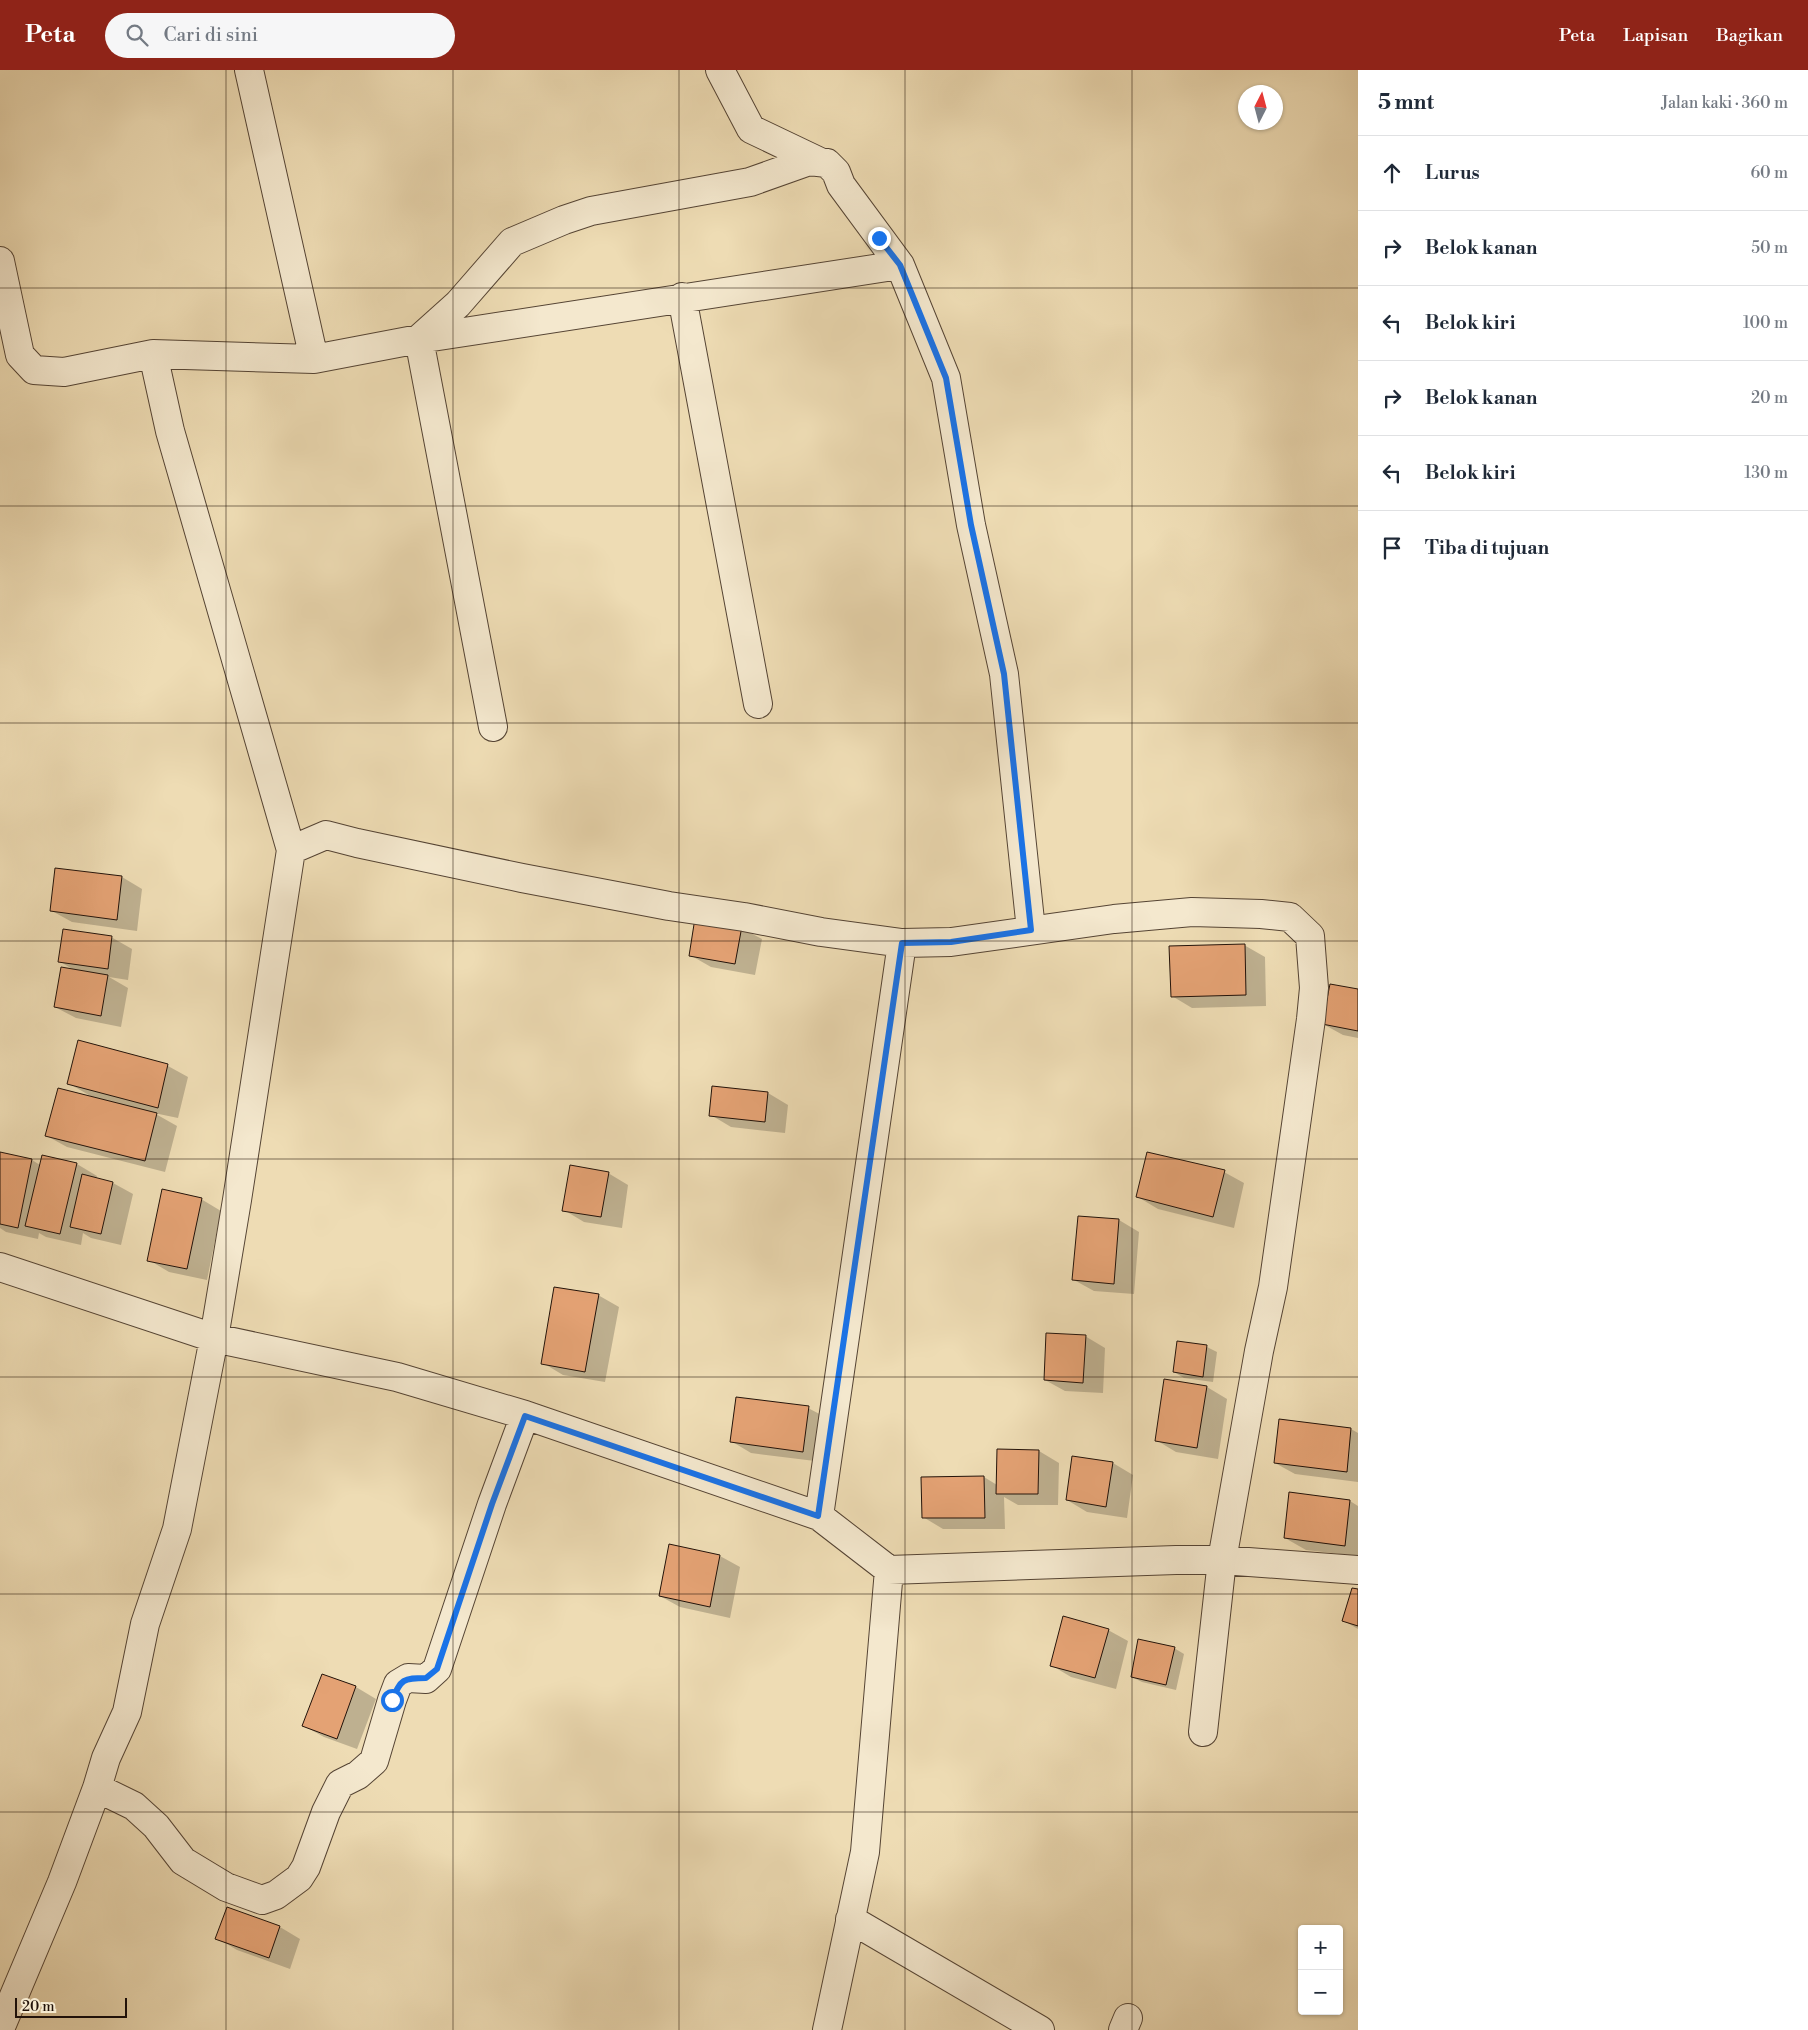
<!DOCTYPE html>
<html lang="id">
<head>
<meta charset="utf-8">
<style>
  body { margin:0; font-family:"Libre Bodoni",serif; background:#f6f6f7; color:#1f2937 }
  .controls { position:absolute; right:15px; bottom:15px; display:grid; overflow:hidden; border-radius:5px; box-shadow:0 1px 4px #0004 }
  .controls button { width:45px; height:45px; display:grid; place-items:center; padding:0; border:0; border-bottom:1px solid #e0e1e3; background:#fff; color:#1f2937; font:25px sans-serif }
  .compass { position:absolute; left:1238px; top:15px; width:45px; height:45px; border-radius:50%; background:#fff; box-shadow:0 1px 4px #0004; rotate:6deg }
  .scale { position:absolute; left:15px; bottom:12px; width:112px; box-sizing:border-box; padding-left:5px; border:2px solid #221209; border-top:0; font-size:14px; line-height:18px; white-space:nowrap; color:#221209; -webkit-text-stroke:4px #f4e8ce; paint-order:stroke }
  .stop { position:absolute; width:15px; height:15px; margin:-11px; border:4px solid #1a73e8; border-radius:50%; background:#fff }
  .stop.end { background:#1a73e8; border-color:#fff; box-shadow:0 1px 5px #0008 }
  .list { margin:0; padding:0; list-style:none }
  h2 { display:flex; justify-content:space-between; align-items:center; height:65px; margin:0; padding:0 20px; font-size:21px }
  h2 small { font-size:16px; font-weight:400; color:#747a83 }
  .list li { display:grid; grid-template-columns:32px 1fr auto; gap:15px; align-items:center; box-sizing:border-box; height:75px; padding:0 20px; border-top:1px solid #e0e1e3 }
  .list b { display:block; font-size:19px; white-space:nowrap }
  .list em { font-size:16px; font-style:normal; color:#747a83 }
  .icon { flex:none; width:28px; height:28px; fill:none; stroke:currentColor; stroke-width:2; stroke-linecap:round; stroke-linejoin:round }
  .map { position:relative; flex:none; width:1358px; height:1960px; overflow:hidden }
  header { display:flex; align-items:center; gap:30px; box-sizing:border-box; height:70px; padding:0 25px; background:#8f2418; color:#fff }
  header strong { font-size:24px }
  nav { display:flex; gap:28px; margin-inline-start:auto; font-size:18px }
  .search { width:350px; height:45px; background:#f6f6f7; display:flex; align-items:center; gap:12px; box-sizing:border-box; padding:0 18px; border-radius:28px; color:#747a83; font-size:19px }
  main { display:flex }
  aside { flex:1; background:#fff }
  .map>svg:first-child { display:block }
</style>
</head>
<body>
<header>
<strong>Peta</strong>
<div class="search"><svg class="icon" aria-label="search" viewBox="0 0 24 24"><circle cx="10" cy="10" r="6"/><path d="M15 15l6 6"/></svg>Cari di sini</div>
<nav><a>Peta</a><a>Lapisan</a><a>Bagikan</a></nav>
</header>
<main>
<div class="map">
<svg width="1358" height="1960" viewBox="0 0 1358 1960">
  <rect width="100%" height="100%" fill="#eedcb4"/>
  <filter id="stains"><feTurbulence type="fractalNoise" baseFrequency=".004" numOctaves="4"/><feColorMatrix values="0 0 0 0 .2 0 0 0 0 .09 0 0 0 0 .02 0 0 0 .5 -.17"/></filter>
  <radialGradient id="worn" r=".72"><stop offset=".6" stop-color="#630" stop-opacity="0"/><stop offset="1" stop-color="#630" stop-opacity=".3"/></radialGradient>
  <path fill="#0003" d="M56 799 122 807 142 819 137 861 72 852 52 841Z
    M741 858 762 869 755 905 711 897 690 885Z
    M111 867 132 879 128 910 109 907 128 918 121 957 76 948 55 937 74 900 59 891Z
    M1244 875 1265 887 1266 936 1192 938 1172 926Z
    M1358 920V968L1343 965 1323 954Z
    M79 972 168 996 188 1007 178 1048 154 1043 177 1056 165 1102 67 1077 47 1066 94 1028 68 1013Z
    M768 1023 788 1035 785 1063 731 1057 711 1045Z
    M1 1083 32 1090 40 1095 77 1094 97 1106 96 1109 113 1113 133 1124 121 1175 91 1168 83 1163 81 1175 46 1167 39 1163 38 1169 6 1162 0 1158Z
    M1224 1102 1244 1113 1234 1158 1158 1139 1138 1127Z
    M608 1103 628 1115 622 1158 584 1152 564 1140Z
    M201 1129 221 1141 207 1210 169 1202 149 1190Z
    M1119 1150 1139 1162 1134 1224 1094 1221 1074 1210Z
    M598 1225 619 1237 605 1312 563 1305 543 1293Z
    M1085 1266 1105 1278 1103 1323 1065 1321 1045 1310Z
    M1178 1272 1207 1277 1217 1282 1213 1312 1184 1308 1174 1302Z
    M1207 1317 1227 1329 1218 1389 1176 1382 1156 1370Z
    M808 1338 829 1349 823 1392 751 1383 731 1371Z
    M1280 1351 1351 1359 1358 1363V1412L1295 1404 1275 1393Z
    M1039 1381 1059 1393 1058 1435H1018L1004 1427 1005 1459H943L923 1447 984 1407 997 1415Z
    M1113 1393 1133 1405 1127 1448 1087 1442 1067 1430Z
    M1350 1431 1358 1436V1486L1306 1480 1285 1468Z
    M720 1486 740 1497 730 1548 680 1537 660 1526Z
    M1358 1521V1559L1344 1551Z
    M1108 1560 1128 1571 1116 1619 1071 1607 1051 1595Z
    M1174 1578 1184 1584 1176 1620 1142 1612 1132 1607Z
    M322 1605 356 1617 376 1629 357 1679 324 1667 304 1656Z
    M280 1857 300 1869 290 1899 237 1880 217 1868Z"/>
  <path fill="#e4a274" stroke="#221209" d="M55 798 122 806 117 850 50 841Z
    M695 848 742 856 735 894 689 886Z
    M63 859 112 866 108 899 58 892Z
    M1245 874 1246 925 1171 927 1169 876Z
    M61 897 108 905 101 946 54 937Z
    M1330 914 1358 919V961L1322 954Z
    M78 970 168 994 158 1038 67 1014Z
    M712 1016 768 1022 765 1052 709 1046Z
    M58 1018 157 1043 145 1091 45 1066Z
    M0 1082 32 1089 18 1158 0 1154Z
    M1147 1082 1225 1100 1213 1147 1136 1127Z
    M42 1085 77 1093 60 1164 25 1156Z
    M570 1095 609 1102 601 1147 562 1141Z
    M82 1104 113 1112 101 1164 70 1157Z
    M162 1119 202 1128 187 1199 147 1191Z
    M1078 1146 1119 1149 1114 1214 1072 1210Z
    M554 1217 599 1224 585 1302 541 1294Z
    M1046 1263 1086 1265 1083 1313 1044 1310Z
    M1177 1271 1207 1275 1203 1307 1173 1302Z
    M1164 1309 1207 1316 1197 1378 1155 1371Z
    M736 1327 809 1336 803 1382 730 1372Z
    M1279 1349 1351 1358 1347 1402 1274 1393Z
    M997 1379 1039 1380 1038 1424H996Z
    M1072 1386 1113 1392 1106 1437 1066 1430Z
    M984 1406 985 1448H922L921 1407Z
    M1289 1422 1350 1430 1345 1476 1284 1468Z
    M669 1474 720 1485 710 1537 659 1526Z
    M1352 1518 1358 1519V1556L1342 1551Z
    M1063 1546 1109 1559 1095 1608 1050 1596Z
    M1138 1569 1175 1577 1166 1615 1131 1607Z
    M322 1604 356 1616 337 1669 302 1656Z
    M227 1837 280 1856 269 1888 215 1869Z"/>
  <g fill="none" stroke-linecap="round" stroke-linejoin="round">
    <defs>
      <path id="street" d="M720 0 751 59 820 92
        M0 191 20 285 34 300 64 302 153 284 170 361 291 780 237 1130 214 1268 177 1459 145 1554 127 1642 106 1688 97 1718 62 1812 0 1959
        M682 227 758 634
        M419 269 458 234 512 172 564 150 591 141 750 112 809 91 827 93 836 102 841 115 900 195 946 308 971 455 1004 604 1031 860
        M419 269 493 657
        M153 284 314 289 249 0
        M314 289 419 269 900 195
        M291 780 326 765 357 773 522 808 669 836 744 847 821 862 902 873 951 872 1114 849 1192 842 1261 844 1290 847 1310 866 1314 918 1311 949 1273 1217 1259 1281 1222 1490 1203 1662
        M0 1197 214 1268 397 1307 525 1345 819 1446 889 1500 1176 1490H1222L1358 1500
        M819 1446 902 873
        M97 1718 134 1736 156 1756 183 1791 226 1817 262 1830 276 1825 299 1808 306 1797 326 1742 340 1714 358 1705 374 1691 392 1630 398 1614 408 1608 426 1609 437 1599 492 1434 525 1345
        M850 1849 1040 1960
        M827 1960 865 1782 889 1500
        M1123 1960 1128 1948"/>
    </defs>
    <use href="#street" stroke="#554434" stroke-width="30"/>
    <use href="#street" stroke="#f4e8ce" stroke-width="28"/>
  </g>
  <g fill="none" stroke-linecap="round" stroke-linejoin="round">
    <path stroke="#1a73e8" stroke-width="6" d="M392 1630C401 1609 403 1608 426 1608L437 1599 492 1434 525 1346 818 1446 902 873 951 872 1031 860 1004 604 971 455 946 308 900 195 879 168"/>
  </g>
  <path fill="none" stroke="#221209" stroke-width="1" stroke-opacity="0.55" d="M226 0V1960M453 0V1960M679 0V1960M905 0V1960M1132 0V1960M0 218H1358M0 436H1358M0 653H1358M0 871H1358M0 1089H1358M0 1307H1358M0 1524H1358M0 1742H1358"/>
  <rect width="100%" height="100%" filter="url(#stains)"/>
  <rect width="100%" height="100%" fill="url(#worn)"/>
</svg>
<div class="controls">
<button>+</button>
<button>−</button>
</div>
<svg class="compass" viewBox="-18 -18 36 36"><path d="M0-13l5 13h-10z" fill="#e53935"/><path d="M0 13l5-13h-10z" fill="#747a83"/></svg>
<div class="scale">20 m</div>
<div class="stop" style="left:392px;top:1630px"></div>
<div class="stop end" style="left:879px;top:168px"></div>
</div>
<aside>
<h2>5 mnt<small>Jalan kaki · 360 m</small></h2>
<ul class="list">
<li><svg class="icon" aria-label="ahead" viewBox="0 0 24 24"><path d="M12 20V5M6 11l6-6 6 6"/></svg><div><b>Lurus</b></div><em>60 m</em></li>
<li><svg class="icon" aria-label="right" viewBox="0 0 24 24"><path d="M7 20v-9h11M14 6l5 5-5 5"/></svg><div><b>Belok kanan</b></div><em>50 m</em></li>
<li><svg class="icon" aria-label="left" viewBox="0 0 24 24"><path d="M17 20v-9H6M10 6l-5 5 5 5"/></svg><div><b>Belok kiri</b></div><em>100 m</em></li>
<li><svg class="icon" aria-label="right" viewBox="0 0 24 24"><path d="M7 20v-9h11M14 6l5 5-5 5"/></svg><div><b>Belok kanan</b></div><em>20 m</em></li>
<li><svg class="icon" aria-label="left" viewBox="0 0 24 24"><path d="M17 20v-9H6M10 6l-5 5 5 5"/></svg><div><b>Belok kiri</b></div><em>130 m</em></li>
<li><svg class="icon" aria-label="arrive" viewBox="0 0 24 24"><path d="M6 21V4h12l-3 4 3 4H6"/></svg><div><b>Tiba di tujuan</b></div></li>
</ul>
</aside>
</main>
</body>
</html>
